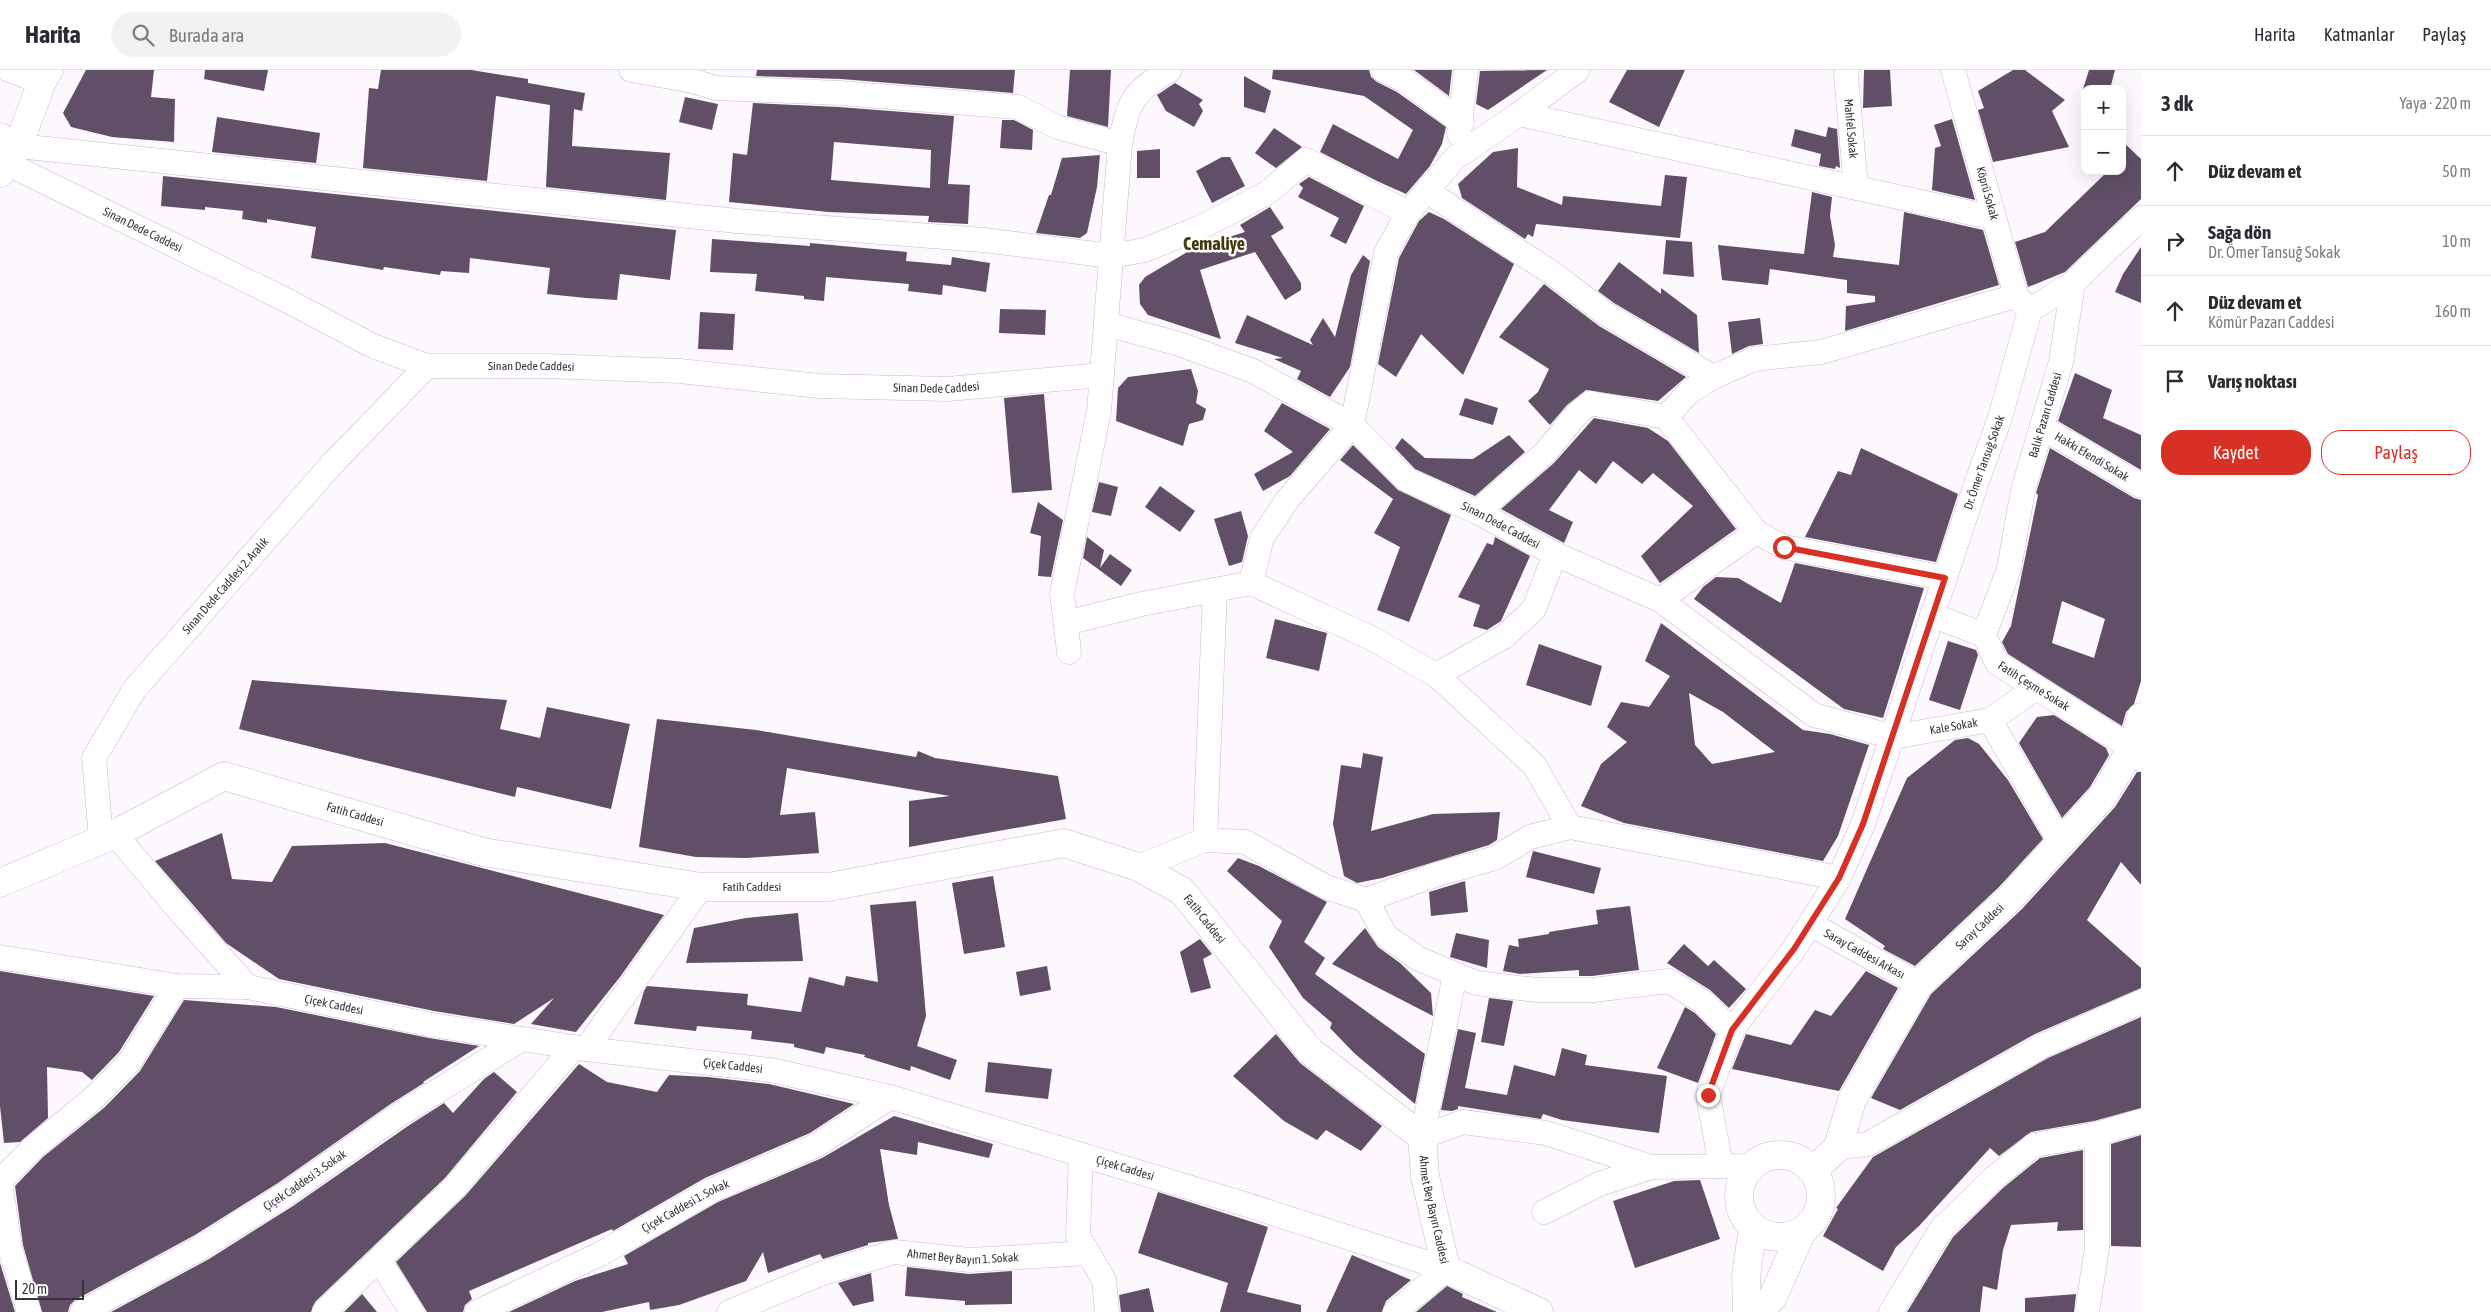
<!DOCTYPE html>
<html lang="tr">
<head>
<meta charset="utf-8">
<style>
  body { margin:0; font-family:"Asap Condensed",sans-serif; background:#f2f2f3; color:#2b2b33 }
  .controls { position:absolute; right:15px; top:15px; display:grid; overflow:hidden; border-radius:10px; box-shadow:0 5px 20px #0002 }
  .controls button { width:45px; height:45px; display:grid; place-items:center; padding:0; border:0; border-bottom:1px solid #e1e1e2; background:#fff; color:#2b2b33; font:25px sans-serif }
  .scale { position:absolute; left:15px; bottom:12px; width:69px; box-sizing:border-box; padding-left:5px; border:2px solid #39313c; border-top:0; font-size:14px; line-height:18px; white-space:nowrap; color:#39313c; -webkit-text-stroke:4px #fff; paint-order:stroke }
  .stop { position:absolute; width:15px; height:15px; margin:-11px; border:4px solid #d93025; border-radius:50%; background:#fff }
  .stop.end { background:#d93025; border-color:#fff; box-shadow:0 1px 5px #0008 }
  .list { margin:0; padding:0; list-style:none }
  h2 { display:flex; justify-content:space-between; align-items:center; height:65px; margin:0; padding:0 20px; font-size:21px }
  h2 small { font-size:16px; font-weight:400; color:#7c7c81 }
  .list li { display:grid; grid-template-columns:32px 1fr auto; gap:15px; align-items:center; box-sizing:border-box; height:70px; padding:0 20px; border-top:1px solid #e1e1e2 }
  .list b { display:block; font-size:19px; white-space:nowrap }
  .list p { margin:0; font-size:16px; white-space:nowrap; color:#7c7c81 }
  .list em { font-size:16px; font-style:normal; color:#7c7c81 }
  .actions { display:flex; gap:10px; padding:15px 20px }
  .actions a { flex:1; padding:11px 0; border:1px solid #d93025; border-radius:20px; text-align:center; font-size:18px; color:#d93025 }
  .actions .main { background:#d93025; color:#fff }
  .icon { flex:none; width:28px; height:28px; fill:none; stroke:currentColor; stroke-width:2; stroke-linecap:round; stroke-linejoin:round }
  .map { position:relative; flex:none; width:2141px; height:1242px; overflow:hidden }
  header { display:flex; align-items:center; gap:30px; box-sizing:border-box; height:70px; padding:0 25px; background:#fff; border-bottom:1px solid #e1e1e2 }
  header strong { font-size:24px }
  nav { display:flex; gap:28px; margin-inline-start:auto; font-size:18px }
  .search { width:350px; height:45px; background:#f2f2f3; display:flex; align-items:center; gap:12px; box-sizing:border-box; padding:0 18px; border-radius:28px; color:#7c7c81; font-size:19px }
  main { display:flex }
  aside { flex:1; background:#fff }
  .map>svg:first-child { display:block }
</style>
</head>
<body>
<header>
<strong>Harita</strong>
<div class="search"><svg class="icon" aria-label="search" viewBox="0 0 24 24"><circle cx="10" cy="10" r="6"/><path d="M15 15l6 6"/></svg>Burada ara</div>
<nav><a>Harita</a><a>Katmanlar</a><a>Paylaş</a></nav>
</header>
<main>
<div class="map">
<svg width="2141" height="1242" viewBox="0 0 2141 1242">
  <rect width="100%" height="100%" fill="#fcf8fd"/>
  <path fill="#604f66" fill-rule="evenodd" d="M86 0H154L151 27 175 29 174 72 112 67 71 57 63 43Z
    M205 0H268L264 21 204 9Z
    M381 0H471L528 9V13L585 23 582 41 574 39 572 76 670 83 666 130 546 117 550 35 496 26 487 111 363 98 369 18 378 19Z
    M757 0H1015L1013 23 841 9 756 6Z
    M1070 0H1111L1108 57 1067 46Z
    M1273 0H1369L1371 7 1377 12 1397 22 1446 57 1442 74 1430 96 1406 124 1377 111 1320 82 1333 54 1398 89 1413 60 1364 26 1272 9Z
    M1414 0H1452L1449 26Z
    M1547 0 1488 40 1476 34 1480 1Z
    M1627 0H1685L1659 57 1609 32Z
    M1864 0H1890L1892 36 1863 38Z
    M2013 0H2025L2065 30 2052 41 2069 77 1993 92 1978 40 1984 38 1978 21Z
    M2089 0H2115L2110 19H2083Z
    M1244 6 1271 21 1265 43 1244 37Z
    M1175 13 1203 30 1199 34 1203 41 1194 57 1166 41 1157 25Z
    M685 27 718 34 712 60 679 52Z
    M753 33 839 37 954 46 948 114 970 115 968 154 928 152 929 146 828 142 729 132 733 83 747 85ZM834 72 931 80 930 118 831 110Z
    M217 47 320 63 316 93 212 82Z
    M1952 49 1975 130 1932 120 1935 78 1941 76 1934 55Z
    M1002 50H1014L1033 60 1032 80 1000 78Z
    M1828 57 1837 59 1840 98 1836 96 1835 99 1819 96 1821 84 1791 76 1795 59 1826 67Z
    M1274 58 1302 77 1276 98 1255 83Z
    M2122 71 2141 89V129L2065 202 2028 217 2015 172 2045 162 2108 101H2122Z
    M1518 78 1517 117 1562 135 1563 126 1661 136 1665 105 1687 107 1680 168 1536 154 1533 167 1528 164 1525 169 1462 128 1458 114 1493 82Z
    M1160 79V108H1137V81Z
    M1100 85 1097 117 1087 163 1080 168 1036 163 1049 125H1051L1062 88Z
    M1222 87H1230L1245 116 1212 133 1196 101Z
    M163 106 676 160 670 210 620 204 617 230 586 228 547 224 550 198 470 188 469 203 441 201 440 205 384 197 383 200 311 188 316 157 267 149V153L242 149 243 141 205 137V140L161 136Z
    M1309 107 1364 136 1346 174 1330 166 1339 148 1298 127 1303 118 1299 114Z
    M1812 122 1832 127 1830 146 1835 175 1833 187 1899 195 1904 142 1983 160 1999 215 1845 261 1846 236 1875 232V226L1847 223V210L1770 199 1768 215 1722 210 1718 175 1804 184Z
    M1270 137 1284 158 1271 166 1301 213V220L1285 230 1255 182 1200 200 1221 269 1148 245 1140 234 1139 215 1145 207 1194 178 1245 162 1240 155Z
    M1429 142 1444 149 1514 194 1463 305 1421 264 1396 307 1378 294 1399 188 1419 151Z
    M712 169 810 176V173L907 182 906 191 951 195 952 187 990 193 986 222 943 215 942 225 908 221 909 214 826 207 824 231 804 229V226L755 221 757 204 710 202Z
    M1666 170 1692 172 1694 207 1663 204Z
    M2141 177V233L2115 222 2123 204Z
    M1363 185 1370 191 1350 297 1330 327 1297 309 1301 301 1274 289 1283 288 1235 273 1247 245 1313 275 1310 270 1323 248 1335 267 1351 205Z
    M1619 192 1661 224V218L1697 245 1699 283 1614 233 1598 221Z
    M1544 214 1599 256 1686 307 1658 331 1586 320 1567 335 1550 355 1528 331 1538 322 1549 299 1499 267Z
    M1000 239 1046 240 1045 265 999 263Z
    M700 242 735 244 733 280 698 279Z
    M1760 248 1763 274 1749 276 1732 284 1728 252Z
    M1191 299 1198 321 1196 333 1206 339 1203 350 1189 354 1183 376 1116 351 1118 318 1128 307Z
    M2075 303 2112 320 2103 348 2141 365V400L2058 351Z
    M1044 324 1052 420 1012 423 1004 328Z
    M1465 328 1498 338 1493 355 1459 345Z
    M1282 333 1330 359 1290 406 1263 421 1254 404 1293 382 1264 361Z
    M1594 348 1648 358 1668 371 1736 459 1660 513 1641 486 1693 436 1653 403 1642 414 1613 391 1596 414 1579 400 1549 440 1573 452 1564 473 1501 439 1554 393Z
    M1509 365 1525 382 1475 426 1415 399 1395 378 1402 368 1425 388 1473 389Z
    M1353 375 1398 420 1451 445 1409 552 1377 540 1400 477 1374 463 1393 429 1340 390Z
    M1861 378 1958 424 1936 492 1805 467 1838 401 1851 405Z
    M2050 378 2134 428 2141 430V611L2134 634 2126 642 2122 656 2008 584 2002 572 2011 556 2038 425 2036 423ZM2062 531 2105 549 2094 588 2052 573Z
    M1099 412 1118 417 1111 446 1092 442Z
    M1160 416 1195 441 1180 462 1145 437Z
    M1038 432 1063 450 1051 507 1038 506 1041 466 1030 463Z
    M1241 441 1248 466 1242 492 1229 496 1214 449Z
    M1087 467 1104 480 1100 498 1110 484 1132 500 1121 516 1083 488Z
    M1495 467 1530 486 1501 551 1487 560 1473 556 1480 535 1458 527 1487 473 1493 475Z
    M1795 493 1924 518 1883 648 1844 639 1694 529 1703 517 1716 507 1738 508 1781 533Z
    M1275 549 1327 563 1319 601 1266 588Z
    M1661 553 1803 660 1830 664 1869 675 1838 766 1823 791 1624 753 1581 736 1601 694 1627 672 1607 657 1621 632 1649 637 1670 606 1645 591ZM1689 623 1723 642 1775 682 1712 694 1695 675Z
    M1948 571 1976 580 1978 585 1960 640 1929 630Z
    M1539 574 1602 596 1591 636 1526 615Z
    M252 610 507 630 500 659 540 668 547 637 630 654 611 739 517 717 515 727 239 659Z
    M2054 645 2106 678 2109 685 2090 717 2062 748 2019 673 2037 647Z
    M657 649 756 660 916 687 918 681 935 688 1058 706 1066 749 909 777V731L950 726 787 698 780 745 815 742 819 783 747 788 696 787 639 777Z
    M1968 668 1979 674 2008 710 2043 769 1999 817 1915 896 1883 879 1885 876 1845 849 1907 708 1955 670Z
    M1363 683 1383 687 1371 761 1433 744 1500 742 1497 770 1489 775 1382 808 1357 813 1344 806 1333 754 1341 695 1361 698Z
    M2137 702H2141V815L2121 792 2087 850 2141 898V918L2035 964 1900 1040 1871 1028 1931 924 2022 839 2115 737Z
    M222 763 232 809 272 812 292 776 385 773 664 845 620 907 576 962 531 954 554 928 514 954 434 941 279 909 226 873 155 791Z
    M1533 781 1601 798 1594 824 1526 807Z
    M1238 788 1259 796 1327 832 1304 872 1325 888 1315 904 1425 984 1415 1034 1354 983 1330 958 1332 953 1303 928 1269 877 1282 851 1227 801Z
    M993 806 1005 877 964 884 952 813Z
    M1465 811 1468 842 1431 846 1429 822Z
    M916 831 926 946 917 976 957 990 950 1010 911 996 910 1001 864 987 865 985 826 977 824 984 794 977V974L751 969 752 961 697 956 696 961 634 954 644 921 647 916 748 924 747 935 801 942 809 907 844 916 846 906 878 912 870 835Z
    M1630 836 1639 900 1592 906H1579V900L1520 904 1503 901 1509 875 1519 877 1518 869 1549 864V862L1598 854 1596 840Z
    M798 843 803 891 686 893 694 858 746 848Z
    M1365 858 1378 877 1400 893 1431 923 1433 946 1332 894Z
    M1456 863 1489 870 1487 898 1450 887Z
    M1200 869 1212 884 1203 889 1211 918 1191 923 1180 882Z
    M1684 874 1708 896 1714 890 1746 919 1729 938 1710 920 1667 893Z
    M1047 896 1051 920 1020 926 1016 902Z
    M0 901 154 926 119 982 92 1010 82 1002 47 997 48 1048 20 1072 4 1073 0 1036Z
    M1866 901 1898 918 1839 1021 1732 999 1746 964 1791 975 1815 940 1831 946Z
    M1489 928 1513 931 1504 976 1481 972Z
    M184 930 276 937 429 968 479 976 423 1012 424 1013 392 1033 278 1113 195 1165 75 1230 70 1235 68 1242H42L23 1175 15 1116 43 1087 105 1037 140 1001Z
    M1685 937 1695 943 1716 964 1698 1013 1657 998Z
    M2141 947V1038L2094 1051 2031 1062 1999 1086 1990 1078 1919 1156 1896 1177 1883 1201 1823 1166 1838 1139 1836 1138 1873 1087 2048 988Z
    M1458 959 1476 963 1465 1018 1507 1025 1514 995 1555 1006 1562 978 1587 985 1585 995 1667 1006 1659 1063 1562 1050 1543 1044 1541 1049 1458 1036V1039L1452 1041 1441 1040Z
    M1276 964 1300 993 1382 1056 1361 1081 1326 1060 1317 1070 1284 1051 1233 1006Z
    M988 992 1052 999 1048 1029 985 1022Z
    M579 994 607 1012 657 1022 669 1005 708 1007 769 1014 854 1034 810 1063 705 1108 613 1161 612 1159 469 1221 472 1229 465 1235 463 1242H427L396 1192 465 1126Z
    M494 1002 517 1022 445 1108 315 1232 311 1242H111L209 1189 293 1136 408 1056 444 1033 453 1043 484 1009Z
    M894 1046 993 1074 989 1088 918 1072 917 1085 880 1079 889 1135 898 1169 868 1173V1175L823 1189 820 1184 768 1203 763 1182 746 1211 679 1235 650 1240 649 1232 602 1242H509L575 1211 628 1194 624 1186 718 1132 822 1088Z
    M2141 1065V1177L2111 1176V1074Z
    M2083 1080V1160L2057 1161 2058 1152 2011 1155 2003 1180 1997 1220 1983 1216 1980 1242H1907L1953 1167 2003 1118 2040 1088Z
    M1700 1110 1720 1169 1635 1198 1613 1131 1674 1111Z
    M1158 1122 1268 1157 1247 1222 1301 1235V1242H1220L1228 1213 1138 1183Z
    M1352 1185 1411 1210 1386 1231 1382 1242H1326Z
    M0 1193 15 1242H0Z
    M907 1197 969 1204 1012 1201V1234L965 1235V1231L905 1226Z
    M871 1203 874 1231 853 1236 838 1213Z
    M1447 1216 1463 1224 1462 1227 1497 1242H1416Z
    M1149 1218 1154 1242H1121L1119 1225Z
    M362 1224 377 1242H344Z
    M2076 1224 2074 1242H2025V1228Z"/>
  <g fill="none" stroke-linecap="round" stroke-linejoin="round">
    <defs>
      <g id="street">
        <path d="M9 0 42 12"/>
        <path d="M631 0 693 11 716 18 840 23 1018 37 1057 57 1120 74"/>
        <path d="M1383 0 1404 10 1462 52"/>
        <path id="s1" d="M1847 0 1846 5 1856 118"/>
        <path id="s2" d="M1953 0 2016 226 2027 237"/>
        <path d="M1519 44 1578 0"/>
        <path d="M1459 64 1466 0"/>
        <path d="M0 65 18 76 737 151 983 170 1111 186 1145 180 1201 157 1267 123 1306 90 1408 143"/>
        <path id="s3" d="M6 93 286 230 373 276 427 296H547L680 301 819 316 948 319 1102 305"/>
        <path d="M1428 122 1555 205 1606 244 1713 307"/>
        <path d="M2030 240 2073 213"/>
        <path id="s4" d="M1106 254 1179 274 1253 301 1352 355 1407 410 1477 442 1555 484 1660 530 1814 645 1893 667 1990 650 2035 619"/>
        <path d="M1666 347 1756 462 1784 477 1945 508"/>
        <path id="s5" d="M2042 357 2141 416"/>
        <path d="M1477 442 1545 383 1576 345 1590 333 1666 347 1689 322 1713 307 1754 289 1821 282 2016 226"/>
        <path d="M1251 513 1262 468 1288 429 1352 355 1386 183 1408 143 1455 88 1519 44 1994 148"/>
        <path d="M1660 530 1756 462"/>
        <path id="s6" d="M1932 545 1984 565 1997 593 2132 678 2141 689"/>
        <path d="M1066 553 1142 534 1251 513 1371 568 1436 605 1534 695 1570 757"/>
        <path id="s7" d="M1984 565 2009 499 2023 420 2061 292 2073 213 2141 148"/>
        <path d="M1069 582 1062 523 1099 341 1120 74C1129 30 1132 23 1170 0"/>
        <path d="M1436 605 1505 566 1534 539 1555 484"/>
        <path d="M1990 650 2060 772"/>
        <path d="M115 764 183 845 248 917"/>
        <path id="s8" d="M101 769 94 688 134 620 333 393 427 296"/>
        <path d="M1205 770 1215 520"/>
        <path d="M1138 797 1205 770 1245 772 1326 817 1366 830 1435 805 1495 788 1530 767 1570 757 1839 808"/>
        <path d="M1366 830 1386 866 1419 889 1476 913 1537 920H1593L1669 911 1703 932 1732 960"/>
        <path id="s9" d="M1810 854 1919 914"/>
        <path id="s10" d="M0 887 177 916 248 917 432 955 586 979 771 1000 890 1027 1241 1133 1446 1199"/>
        <path d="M586 979 701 817"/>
        <path d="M1422 1067 1463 1052 1546 1063 1651 1097 1751 1096"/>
        <path d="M1422 1067 1455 905"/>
        <path d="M1838 1077 1868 1074 2042 976 2141 932"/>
        <path d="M1081 1085 1078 1166 1104 1210 1107 1242"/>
        <path id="s11" d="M1721 1096 1708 1025 1732 960 1794 879 1839 808 1863 754 1976 414 2000 348 2030 240"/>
        <path d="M0 1111 34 1077 96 1026 130 991 177 916"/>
        <path d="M0 1111 10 1178 29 1242"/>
        <path d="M1544 1142 1599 1114 1651 1097"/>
        <path d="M379 1190 412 1242"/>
        <path id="s12" d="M82 1242 202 1177 286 1124 400 1044 522 969"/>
        <path d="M324 1242 455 1117 574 977"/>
        <path id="s13" d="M477 1242 600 1184 712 1120 817 1075 890 1027"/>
        <path id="s14" d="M729 1242 823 1203 894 1182 970 1190 1088 1183"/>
        <path d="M1395 1242 1446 1199"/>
        <path d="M1891 1242 1942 1158 1994 1108 2034 1075 2097 1064 2141 1051"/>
        <path d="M2087 1242 2097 1178V1064"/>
      </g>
      <g id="secondary">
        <path d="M0 103 18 76 42 12 49 0"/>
        <path id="s15" d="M0 813 115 764 224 706 483 782 701 817H829L1064 773 1138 797 1182 821 1310 981 1422 1067 1425 1106 1446 1199 1539 1242"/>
        <circle cx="1780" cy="1126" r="41"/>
        <path id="s16" d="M1813 1101 1838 1077 1852 1030 1919 914 2010 828 2103 726 2132 678 2141 647"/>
        <path d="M1747 1242 1746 1206 1753 1157"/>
        <path d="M1759 1242 1773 1227 1802 1161"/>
      </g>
    </defs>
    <use href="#street" stroke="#cbb8d2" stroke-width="25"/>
    <use href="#secondary" stroke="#cbb8d2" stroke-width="29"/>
    <use href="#street" stroke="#fff" stroke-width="24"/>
    <use href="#secondary" stroke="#fff" stroke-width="28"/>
  </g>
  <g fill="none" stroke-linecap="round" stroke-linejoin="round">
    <path stroke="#d93025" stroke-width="6" d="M1708 1025 1732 960 1794 879 1839 808 1863 754 1945 508 1784 477"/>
  </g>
  <g text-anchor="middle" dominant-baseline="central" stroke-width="5" stroke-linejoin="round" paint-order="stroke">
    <g font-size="12" fill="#39313c" stroke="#fff">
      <text stroke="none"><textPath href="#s1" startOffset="59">Mahfel Sokak</textPath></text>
      <text stroke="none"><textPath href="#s2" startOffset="128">Köprü Sokak</textPath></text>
      <text stroke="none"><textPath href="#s3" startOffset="152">Sinan Dede Caddesi</textPath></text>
      <text stroke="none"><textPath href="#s3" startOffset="572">Sinan Dede Caddesi</textPath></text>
      <text stroke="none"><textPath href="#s3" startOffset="978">Sinan Dede Caddesi</textPath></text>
      <text stroke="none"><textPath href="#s7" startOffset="229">Balık Pazarı Caddesi</textPath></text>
      <text stroke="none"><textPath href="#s5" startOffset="58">Hakkı Efendi Sokak</textPath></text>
      <text stroke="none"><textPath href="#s11" startOffset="768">Dr. Ömer Tansuğ Sokak</textPath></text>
      <text stroke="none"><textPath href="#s4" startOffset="449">Sinan Dede Caddesi</textPath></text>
      <text stroke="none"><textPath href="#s8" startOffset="299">Sinan Dede Caddesi 2. Aralık</textPath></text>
      <text stroke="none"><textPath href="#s6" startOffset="130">Fatih Çeşme Sokak</textPath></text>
      <text stroke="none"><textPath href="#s4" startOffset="961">Kale Sokak</textPath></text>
      <text stroke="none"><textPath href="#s15" startOffset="385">Fatih Caddesi</textPath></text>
      <text stroke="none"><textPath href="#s15" startOffset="790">Fatih Caddesi</textPath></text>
      <text stroke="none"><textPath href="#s15" startOffset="1270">Fatih Caddesi</textPath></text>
      <text stroke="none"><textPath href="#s16" startOffset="301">Saray Caddesi</textPath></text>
      <text stroke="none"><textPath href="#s9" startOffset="62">Saray Caddesi Arkası</textPath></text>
      <text stroke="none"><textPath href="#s10" startOffset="338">Çiçek Caddesi</textPath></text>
      <text stroke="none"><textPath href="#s10" startOffset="742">Çiçek Caddesi</textPath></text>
      <text stroke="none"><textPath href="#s10" startOffset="1148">Çiçek Caddesi</textPath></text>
      <text stroke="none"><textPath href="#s12" startOffset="259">Çiçek Caddesi 3. Sokak</textPath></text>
      <text stroke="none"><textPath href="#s13" startOffset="234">Çiçek Caddesi 1. Sokak</textPath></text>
      <text stroke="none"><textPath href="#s15" startOffset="1654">Ahmet Bey Bayırı Caddesi</textPath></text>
      <text stroke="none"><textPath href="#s14" startOffset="245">Ahmet Bey Bayırı 1. Sokak</textPath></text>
    </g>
    <g font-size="18" font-weight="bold" fill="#45380f" stroke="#fff">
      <text x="1214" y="173">Cemaliye</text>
    </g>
  </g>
</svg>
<div class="controls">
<button>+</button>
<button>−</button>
</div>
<div class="scale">20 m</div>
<div class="stop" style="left:1784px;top:477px"></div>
<div class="stop end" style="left:1708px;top:1025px"></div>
</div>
<aside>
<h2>3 dk<small>Yaya · 220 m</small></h2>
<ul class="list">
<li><svg class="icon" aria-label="ahead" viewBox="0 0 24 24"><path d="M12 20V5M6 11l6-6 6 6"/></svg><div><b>Düz devam et</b></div><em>50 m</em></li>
<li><svg class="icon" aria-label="right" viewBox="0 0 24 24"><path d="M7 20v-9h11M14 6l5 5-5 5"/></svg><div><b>Sağa dön</b><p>Dr. Ömer Tansuğ Sokak</p></div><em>10 m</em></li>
<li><svg class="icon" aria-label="ahead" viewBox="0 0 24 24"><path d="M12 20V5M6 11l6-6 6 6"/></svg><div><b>Düz devam et</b><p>Kömür Pazarı Caddesi</p></div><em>160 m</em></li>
<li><svg class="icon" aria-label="arrive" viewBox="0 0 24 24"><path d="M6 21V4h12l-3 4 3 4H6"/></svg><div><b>Varış noktası</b></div></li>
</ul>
<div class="actions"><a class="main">Kaydet</a><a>Paylaş</a></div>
</aside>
</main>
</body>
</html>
